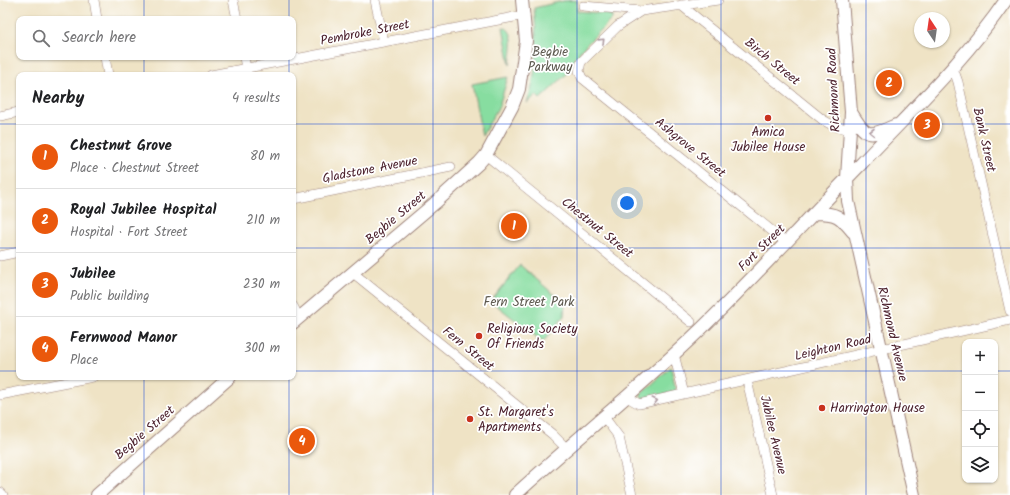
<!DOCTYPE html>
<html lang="en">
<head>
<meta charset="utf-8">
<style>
  body { margin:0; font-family:Kalam,sans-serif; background:#f6f6f6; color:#202124 }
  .controls { position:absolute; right:12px; bottom:12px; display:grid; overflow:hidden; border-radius:8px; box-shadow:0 1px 3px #0004 }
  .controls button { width:36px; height:36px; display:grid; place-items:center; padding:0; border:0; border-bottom:1px solid #e0e0e0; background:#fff; color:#202124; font:20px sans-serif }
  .compass { position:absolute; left:914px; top:12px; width:36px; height:36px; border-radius:50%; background:#fff; box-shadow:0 1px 3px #0004; rotate:347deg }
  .you { position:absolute; left:627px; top:203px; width:14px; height:14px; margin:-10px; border:3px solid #fff; border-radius:50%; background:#1a73e8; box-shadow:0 0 0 6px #1a73e833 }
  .badge { display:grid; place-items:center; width:26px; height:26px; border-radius:50%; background:#ea580c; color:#fff; font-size:13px; font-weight:700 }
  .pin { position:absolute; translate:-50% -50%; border:2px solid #fff; box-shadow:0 1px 4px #0006 }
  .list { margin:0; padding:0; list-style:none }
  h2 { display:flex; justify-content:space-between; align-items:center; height:52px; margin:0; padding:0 16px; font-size:17px }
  h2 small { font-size:13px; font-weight:400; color:#757577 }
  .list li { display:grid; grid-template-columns:26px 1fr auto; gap:12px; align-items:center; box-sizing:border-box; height:64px; padding:0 16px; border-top:1px solid #e0e0e0 }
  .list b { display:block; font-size:15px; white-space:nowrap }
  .list p { margin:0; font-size:13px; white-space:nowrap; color:#757577 }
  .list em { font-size:13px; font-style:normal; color:#757577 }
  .icon { flex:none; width:22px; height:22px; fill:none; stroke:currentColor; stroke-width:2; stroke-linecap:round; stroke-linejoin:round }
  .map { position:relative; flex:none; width:1010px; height:495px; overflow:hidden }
  .search { position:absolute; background:#fff; box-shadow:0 1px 3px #0004; left:16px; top:16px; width:280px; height:44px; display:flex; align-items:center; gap:10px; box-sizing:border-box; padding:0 14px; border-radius:8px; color:#757577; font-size:15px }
  .panel { position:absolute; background:#fff; box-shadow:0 1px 3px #0004; left:16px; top:72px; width:280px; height:308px; border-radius:8px }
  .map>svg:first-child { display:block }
</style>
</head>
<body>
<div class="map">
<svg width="1010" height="495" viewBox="0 0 1010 495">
  <rect width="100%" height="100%" fill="#fff"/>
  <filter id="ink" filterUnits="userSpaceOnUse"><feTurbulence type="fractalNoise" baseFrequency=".025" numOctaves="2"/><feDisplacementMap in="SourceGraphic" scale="8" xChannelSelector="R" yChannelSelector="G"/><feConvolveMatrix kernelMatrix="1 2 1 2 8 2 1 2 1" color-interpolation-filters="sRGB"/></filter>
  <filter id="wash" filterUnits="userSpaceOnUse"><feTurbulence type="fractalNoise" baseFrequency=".012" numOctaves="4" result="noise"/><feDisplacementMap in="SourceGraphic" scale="16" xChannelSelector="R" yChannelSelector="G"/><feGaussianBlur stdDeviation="0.9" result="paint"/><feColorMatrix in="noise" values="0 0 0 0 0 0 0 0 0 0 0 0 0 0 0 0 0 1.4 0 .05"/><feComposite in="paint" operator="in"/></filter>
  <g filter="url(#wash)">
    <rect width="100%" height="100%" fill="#efe3c5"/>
    <path fill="#87dda0" stroke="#687e66" d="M577 0V11L609 14 612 16V19L580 51C579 59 572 62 571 70L540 99 536 95 527 103C538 72 537 40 534 8L563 1Z
      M503 27C517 30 511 54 510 65Z
      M508 77 499 106 482 136 472 84Z
      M520 265 565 304 564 316 543 342 491 301Z
      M671 367 676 392 644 399 641 397V394Z"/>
  </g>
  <g filter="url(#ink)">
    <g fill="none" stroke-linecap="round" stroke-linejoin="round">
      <defs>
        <path id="minor" d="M94 0 97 19
          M233 0 237 19
          M375 0 384 42
          M681 5 823 120 834 126 851 130
          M583 6 641 11 718 0
          M641 11 618 26 581 62 579 71 582 78 787 243
          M105 57 108 75
          M244 57 247 75
          M953 68 958 82 1010 311
          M211 75 525 15
          M0 116 19 112
          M486 155 691 322
          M293 199 451 167
          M0 256 19 252
          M352 272 504 395 552 434 566 448
          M293 306 299 318
          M674 354 684 394
          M747 380 773 495
          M0 395 93 377
          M627 397 639 404 1010 320
          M604 417 619 437 632 495
          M0 492 3 495"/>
        <path id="major" d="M842 0 851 112 847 178 848 201 914 495
          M851 112C867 139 869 137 896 125
          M815 213C837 213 840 216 853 232
          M293 323 435 203 479 163 486 155 512 107 519 89 526 41 522 0
          M97 495 230 377
          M515 495C576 439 641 387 701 329 757 275 808 218 862 163 912 110 965 60 1006 0"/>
      </defs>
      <use href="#minor" stroke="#9c8178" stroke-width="10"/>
      <use href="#major" stroke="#9c8178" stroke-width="14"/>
      <use href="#minor" stroke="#fff" stroke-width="9"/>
      <use href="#major" stroke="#fff" stroke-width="12"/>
    </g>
    <defs><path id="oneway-chevron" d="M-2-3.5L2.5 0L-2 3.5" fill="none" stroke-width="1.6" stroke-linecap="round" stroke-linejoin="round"/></defs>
    <g stroke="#ae9aa0">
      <use href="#oneway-chevron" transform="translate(602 41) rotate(-44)"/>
      <use href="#oneway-chevron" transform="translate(872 132) rotate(180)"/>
      <use href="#oneway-chevron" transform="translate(655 401) rotate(-13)"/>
    </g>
  </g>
  <path fill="none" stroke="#1d4ed8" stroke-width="1" stroke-opacity="0.55" d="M144 0V19M289 0V19M433 0V495M577 0V495M721 0V495M866 0V495M144 57V75M289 57V75M0 124H19M293 124H1010M0 248H19M293 248H1010M0 371H19M293 371H965M995 371H1010M144 377V495M289 377V495"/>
  <g fill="#c8321e" stroke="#fff" stroke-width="1.5">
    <circle cx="768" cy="118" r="4"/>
    <circle cx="479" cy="336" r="4"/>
    <circle cx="822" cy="408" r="4"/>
    <circle cx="470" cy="419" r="4"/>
  </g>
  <g text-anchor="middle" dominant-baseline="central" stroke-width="3.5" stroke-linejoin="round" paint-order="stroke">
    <g font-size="13" fill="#4a1f2b" stroke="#fff">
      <text transform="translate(365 33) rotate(-11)">Pembroke Street</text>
      <text transform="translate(772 62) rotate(39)">Birch Street</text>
      <text transform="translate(834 90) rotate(-93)">Richmond Road</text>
      <text transform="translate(984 140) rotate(77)">Bank Street</text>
      <text transform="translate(690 148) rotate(39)">Ashgrove Street</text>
      <text transform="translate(370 170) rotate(-11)">Gladstone Avenue</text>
      <text transform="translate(396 218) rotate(-40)">Begbie Street</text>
      <text transform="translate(597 228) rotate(39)">Chestnut Street</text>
      <text transform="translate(762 248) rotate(-45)">Fort Street</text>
      <text transform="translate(892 334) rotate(77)">Richmond Avenue</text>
      <text transform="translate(833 348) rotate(-13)">Leighton Road</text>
      <text transform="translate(468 349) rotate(39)">Fern Street</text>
      <text transform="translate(145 433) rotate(-41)">Begbie Street</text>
      <text transform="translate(773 435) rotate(77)">Jubilee Avenue</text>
    </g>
    <g font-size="13" fill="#5c584e" stroke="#fff">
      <text x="550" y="52">Begbie<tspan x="550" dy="15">Parkway</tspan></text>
      <text x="529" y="302">Fern Street Park</text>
    </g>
    <g font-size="13" fill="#4a1f2b" stroke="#fff" text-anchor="start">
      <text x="768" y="132" text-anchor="middle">Amica<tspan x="768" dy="15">Jubilee House</tspan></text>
      <text x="487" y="329">Religious Society<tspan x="487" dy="15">Of Friends</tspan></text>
      <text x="830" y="408">Harrington House</text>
      <text x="478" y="412">St. Margaret's<tspan x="478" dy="15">Apartments</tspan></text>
    </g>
  </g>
</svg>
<div class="controls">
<button>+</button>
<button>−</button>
<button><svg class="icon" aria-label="locate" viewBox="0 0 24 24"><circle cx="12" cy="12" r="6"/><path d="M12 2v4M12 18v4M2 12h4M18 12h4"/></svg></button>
<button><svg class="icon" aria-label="layers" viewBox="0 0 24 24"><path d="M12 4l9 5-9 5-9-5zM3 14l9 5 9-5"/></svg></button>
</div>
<svg class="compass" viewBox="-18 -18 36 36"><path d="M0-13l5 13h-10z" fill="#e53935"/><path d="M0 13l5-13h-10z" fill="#757577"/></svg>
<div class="you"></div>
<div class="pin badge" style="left:514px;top:226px">1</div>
<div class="pin badge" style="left:889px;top:83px">2</div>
<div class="pin badge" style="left:927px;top:125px">3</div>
<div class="pin badge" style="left:302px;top:441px">4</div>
<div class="search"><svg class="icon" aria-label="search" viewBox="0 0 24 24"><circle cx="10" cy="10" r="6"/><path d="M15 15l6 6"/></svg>Search here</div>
<section class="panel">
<h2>Nearby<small>4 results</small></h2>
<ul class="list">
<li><span class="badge">1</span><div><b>Chestnut Grove</b><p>Place · Chestnut Street</p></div><em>80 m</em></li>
<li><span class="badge">2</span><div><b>Royal Jubilee Hospital</b><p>Hospital · Fort Street</p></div><em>210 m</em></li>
<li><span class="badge">3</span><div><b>Jubilee</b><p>Public building</p></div><em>230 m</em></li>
<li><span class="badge">4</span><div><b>Fernwood Manor</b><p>Place</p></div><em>300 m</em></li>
</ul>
</section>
</div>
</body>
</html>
